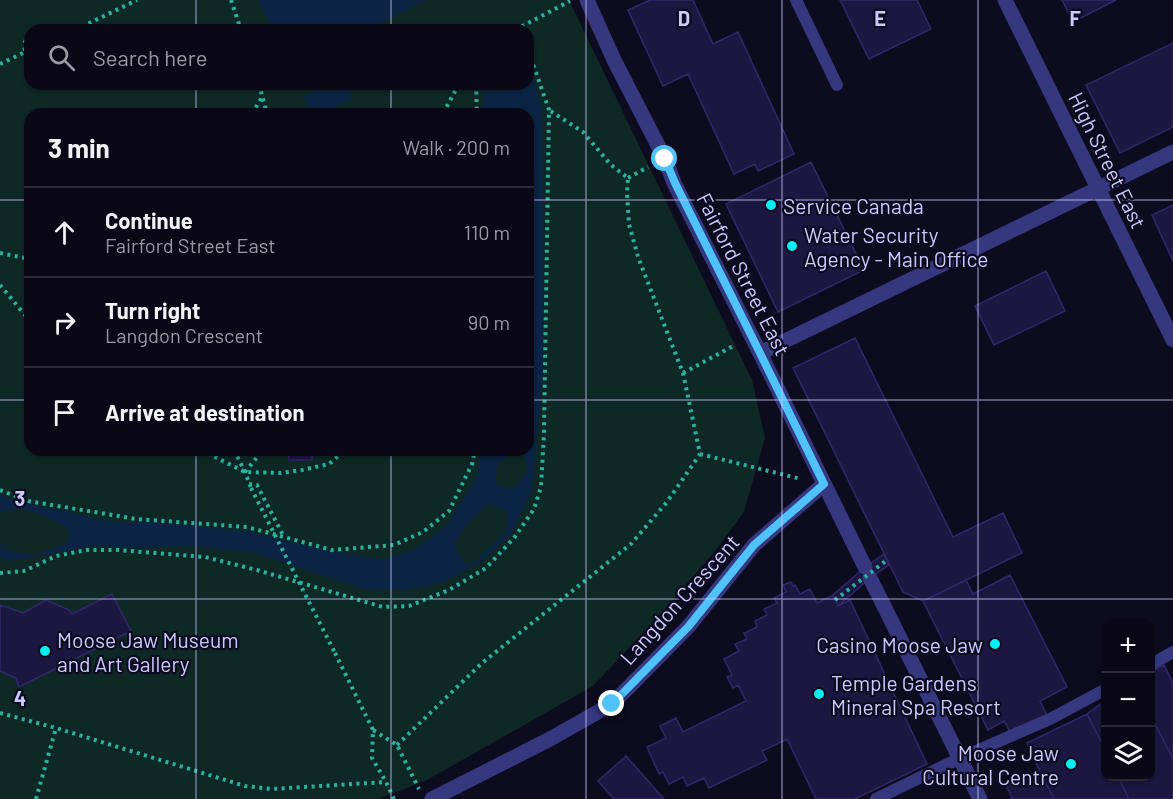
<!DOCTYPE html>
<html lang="en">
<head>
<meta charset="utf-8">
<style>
  body { margin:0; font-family:Barlow,sans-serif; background:#181623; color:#f1f3f6 }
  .controls { position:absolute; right:18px; bottom:18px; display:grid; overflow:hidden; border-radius:12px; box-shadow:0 2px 4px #0004 }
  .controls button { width:54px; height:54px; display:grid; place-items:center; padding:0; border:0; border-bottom:2px solid #2a2935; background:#0a0816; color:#f1f3f6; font:30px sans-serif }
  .stop { position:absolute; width:18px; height:18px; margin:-14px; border:4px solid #4fc3f7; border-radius:50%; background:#fff }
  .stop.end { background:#4fc3f7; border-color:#fff; box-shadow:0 2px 6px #0008 }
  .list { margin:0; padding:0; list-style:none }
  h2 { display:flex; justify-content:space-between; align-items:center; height:78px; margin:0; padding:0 24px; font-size:26px }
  h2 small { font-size:20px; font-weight:400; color:#999aa1 }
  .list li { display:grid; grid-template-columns:39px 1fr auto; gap:18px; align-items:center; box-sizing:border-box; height:90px; padding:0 24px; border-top:2px solid #2a2935 }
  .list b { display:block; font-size:22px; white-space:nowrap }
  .list p { margin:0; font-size:20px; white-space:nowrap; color:#999aa1 }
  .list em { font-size:20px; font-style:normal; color:#999aa1 }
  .icon { flex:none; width:33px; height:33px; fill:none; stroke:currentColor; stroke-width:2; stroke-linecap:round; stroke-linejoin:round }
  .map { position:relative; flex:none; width:1173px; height:799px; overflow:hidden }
  .search { position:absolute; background:#0a0816; box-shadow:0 2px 4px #0004; left:24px; top:24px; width:510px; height:66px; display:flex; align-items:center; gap:15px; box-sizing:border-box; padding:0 21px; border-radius:18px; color:#999aa1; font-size:22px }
  .panel { position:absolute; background:#0a0816; box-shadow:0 2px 4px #0004; left:24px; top:108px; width:510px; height:348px; border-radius:18px }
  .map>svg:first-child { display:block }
</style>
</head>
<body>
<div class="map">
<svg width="1173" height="799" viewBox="0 0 1173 799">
  <rect width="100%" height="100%" fill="#0d0b1e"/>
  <path fill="#0e2825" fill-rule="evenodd" d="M0 0H569L752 380 765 438 744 512 716 550 659 616 593 686 427 780 379 799H0ZM30 30H528V84H30ZM30 114H528V450H30Z"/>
  <path fill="#0b2443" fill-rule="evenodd" d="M258 0H427L366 30H273Z
    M528 61 530 62 542 110 544 363 532 491 511 534 481 562 441 583 405 590 365 589 255 553 190 546 137 548 93 546 12 561 0 558V544L9 551 37 555 65 544 70 536 67 527C47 518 22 502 0 513V495L27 503 113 522H155L246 531 331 551 383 560 419 547 447 525 476 478 482 450H528V204L534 201 535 185 533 160 528 156V114H482V113L485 84H528ZM518 453 525 457 528 469 517 486C507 488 502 490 495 481L498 464 511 454ZM490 504 508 512 506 531 475 562 466 564C463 560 458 555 457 551 452 534 478 513 490 504Z
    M330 84H345L352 99 319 114H313L304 96Z"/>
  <path fill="#1c1740" stroke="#30286c" stroke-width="1.5" d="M650 0H693L713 44 738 32 794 154 758 171 755 164 734 174 688 74 663 86 628 10Z
    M840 0H917L931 29 869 59Z
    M1062 0H1116L1073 22Z
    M1173 43V127L1120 153 1086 85Z
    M811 162 864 270 778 312 726 204Z
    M1173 205V261L1152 215Z
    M1046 271 1065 311 994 345 975 306Z
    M855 338 953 537 1003 513 1022 553 923 601 903 592 793 368Z
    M288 450H312V460H289Z
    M884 554 889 565 870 578 838 606 833 595 865 567Z
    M1010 575 1067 687 1040 701 1047 716 1011 734 1004 721 988 730 923 601 966 580 973 594Z
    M791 582 793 586 795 585 800 594 810 589 817 603 833 595 838 606 850 600 927 764 855 799H816L787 739 762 751 767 760 709 788 704 778 687 786 683 777 669 784 663 772 659 774 647 747 666 738 660 726 676 718 683 732 746 701 738 685 733 688 727 677 732 675 724 659 739 651 735 644 747 639 744 633 757 627 755 621 767 615 764 609 777 603 774 598 786 592 783 585Z
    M112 594 131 631 19 687 16 678 0 671V605L23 613 46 600 69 610 72 614Z
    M1164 665 1173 683V759L1150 714V672Z
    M1106 700V751L1087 714Z
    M1087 714 1106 751V776H1118L1129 799H1054L1042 776 1027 743Z
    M1150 714 1173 759V799H1129L1118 776H1150Z
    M626 756 664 799H614L598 781Z
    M1042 776 1054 799H1010L1012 798 1005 783Z"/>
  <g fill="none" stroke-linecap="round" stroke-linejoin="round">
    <path stroke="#2ab29f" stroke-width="4" stroke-dasharray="3 4.5" stroke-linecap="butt" d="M231 0 241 30
      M75 30 137 0
      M515 30 570 1
      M30 34C22 42 23 51 30 58
      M0 64 25 52
      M259 84 267 114
      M476 84 477 114
      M252 114 262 97
      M445 114 446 108 459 84
      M628 178 648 167
      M0 253 30 259
      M0 285 30 321
      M683 373 735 345
      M201 450 245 472 281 473 302 470 329 464 345 450
      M234 450 245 472 251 488
      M700 454 801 479
      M245 472 263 450
      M249 484 257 485 284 537
      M0 490 28 501 136 519 247 527 332 550 394 545 423 532 449 511 472 464 475 450
      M0 573 24 571 56 556 87 550H118L205 557 257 570 383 607 409 606 449 590 486 568 514 538 534 509 541 487 544 433 549 110 531 58 528 56
      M335 653 373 730
      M0 713 56 728 245 786 272 789 386 782
      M397 745 482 663 631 544 667 502 700 454 683 373 638 257 629 224 627 193 628 178 611 165 583 132 549 110
      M36 799 56 728
      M394 799 386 782 372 758 373 730 397 745 419 789"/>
    <path stroke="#35387f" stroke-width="12" d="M796 0 837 85
      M1150 665 1173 652
      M876 799 960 758 1050 719 1106 689"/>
    <path stroke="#35387f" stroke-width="15" d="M587 0 614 60 665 159 674 183 760 353 865 567
      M1005 0 1173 340
      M760 353 1173 152
      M870 578 980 799
      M432 799 550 739 612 704 688 627 754 545 824 484"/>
    <path stroke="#2ab29f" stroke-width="4" stroke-dasharray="3 4.5" stroke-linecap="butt" d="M251 488 335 653
      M835 600 887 560"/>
  </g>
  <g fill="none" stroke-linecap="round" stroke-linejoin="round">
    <path stroke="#4fc3f7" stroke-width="8" d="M612 704 688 627 754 545 824 484 760 353 675 183 665 159"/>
  </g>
  <path fill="none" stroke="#cbc9ff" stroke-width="1.5" stroke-opacity="0.55" d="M196 0V30M391 0V30M586 0V799M782 0V799M978 0V799M196 84V114M391 84V114M0 200H30M528 200H1173M0 400H30M528 400H1173M196 450V799M391 450V799M0 599H1173"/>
  <g fill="#00eff4" stroke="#0d0b1e" stroke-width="2">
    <circle cx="771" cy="205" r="6"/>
    <circle cx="792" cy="246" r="6"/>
    <circle cx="995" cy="644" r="6"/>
    <circle cx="45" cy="651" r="6"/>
    <circle cx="819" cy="694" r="6"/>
    <circle cx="1071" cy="764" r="6"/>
  </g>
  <g text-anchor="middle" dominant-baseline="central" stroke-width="4.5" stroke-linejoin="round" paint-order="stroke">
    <g font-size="21" fill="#cbc9ff" stroke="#0d0b1e">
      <text transform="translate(1108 160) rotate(64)">High Street East</text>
      <text transform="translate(744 274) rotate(63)">Fairford Street East</text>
      <text transform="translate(679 599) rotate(-48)">Langdon Crescent</text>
    </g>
    <g font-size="21" fill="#cbc9ff" stroke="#0d0b1e" text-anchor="start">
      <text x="783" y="205">Service Canada</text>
      <text x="804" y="234">Water Security<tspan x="804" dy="24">Agency - Main Office</tspan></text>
      <text x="57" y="639">Moose Jaw Museum<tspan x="57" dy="24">and Art Gallery</tspan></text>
      <text x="983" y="644" text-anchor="end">Casino Moose Jaw</text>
      <text x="831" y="682">Temple Gardens<tspan x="831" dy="24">Mineral Spa Resort</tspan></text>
      <text x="1059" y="752" text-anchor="end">Moose Jaw<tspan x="1059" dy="24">Cultural Centre</tspan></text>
    </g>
  </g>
  <g font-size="20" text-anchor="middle" font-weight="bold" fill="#cbc9ff" stroke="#0d0b1e" stroke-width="4.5" stroke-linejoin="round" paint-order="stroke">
    <text x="684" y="26">D</text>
    <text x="880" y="26">E</text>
    <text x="1075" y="26">F</text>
    <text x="20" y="506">3</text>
    <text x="20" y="706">4</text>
  </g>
</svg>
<div class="controls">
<button>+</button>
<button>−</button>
<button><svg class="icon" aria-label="layers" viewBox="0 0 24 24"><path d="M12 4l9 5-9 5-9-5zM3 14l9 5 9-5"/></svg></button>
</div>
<div class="stop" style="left:665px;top:159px"></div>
<div class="stop end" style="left:612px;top:704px"></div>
<div class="search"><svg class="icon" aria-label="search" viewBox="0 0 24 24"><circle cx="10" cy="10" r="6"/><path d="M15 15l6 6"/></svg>Search here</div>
<section class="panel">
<h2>3 min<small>Walk · 200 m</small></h2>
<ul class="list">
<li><svg class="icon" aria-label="ahead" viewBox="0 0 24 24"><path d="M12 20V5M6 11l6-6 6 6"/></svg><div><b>Continue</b><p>Fairford Street East</p></div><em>110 m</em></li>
<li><svg class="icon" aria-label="right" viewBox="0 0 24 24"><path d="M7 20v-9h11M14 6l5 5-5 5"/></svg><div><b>Turn right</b><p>Langdon Crescent</p></div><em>90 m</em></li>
<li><svg class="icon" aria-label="arrive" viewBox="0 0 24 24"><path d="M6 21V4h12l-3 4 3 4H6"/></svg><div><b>Arrive at destination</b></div></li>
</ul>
</section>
</div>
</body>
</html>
